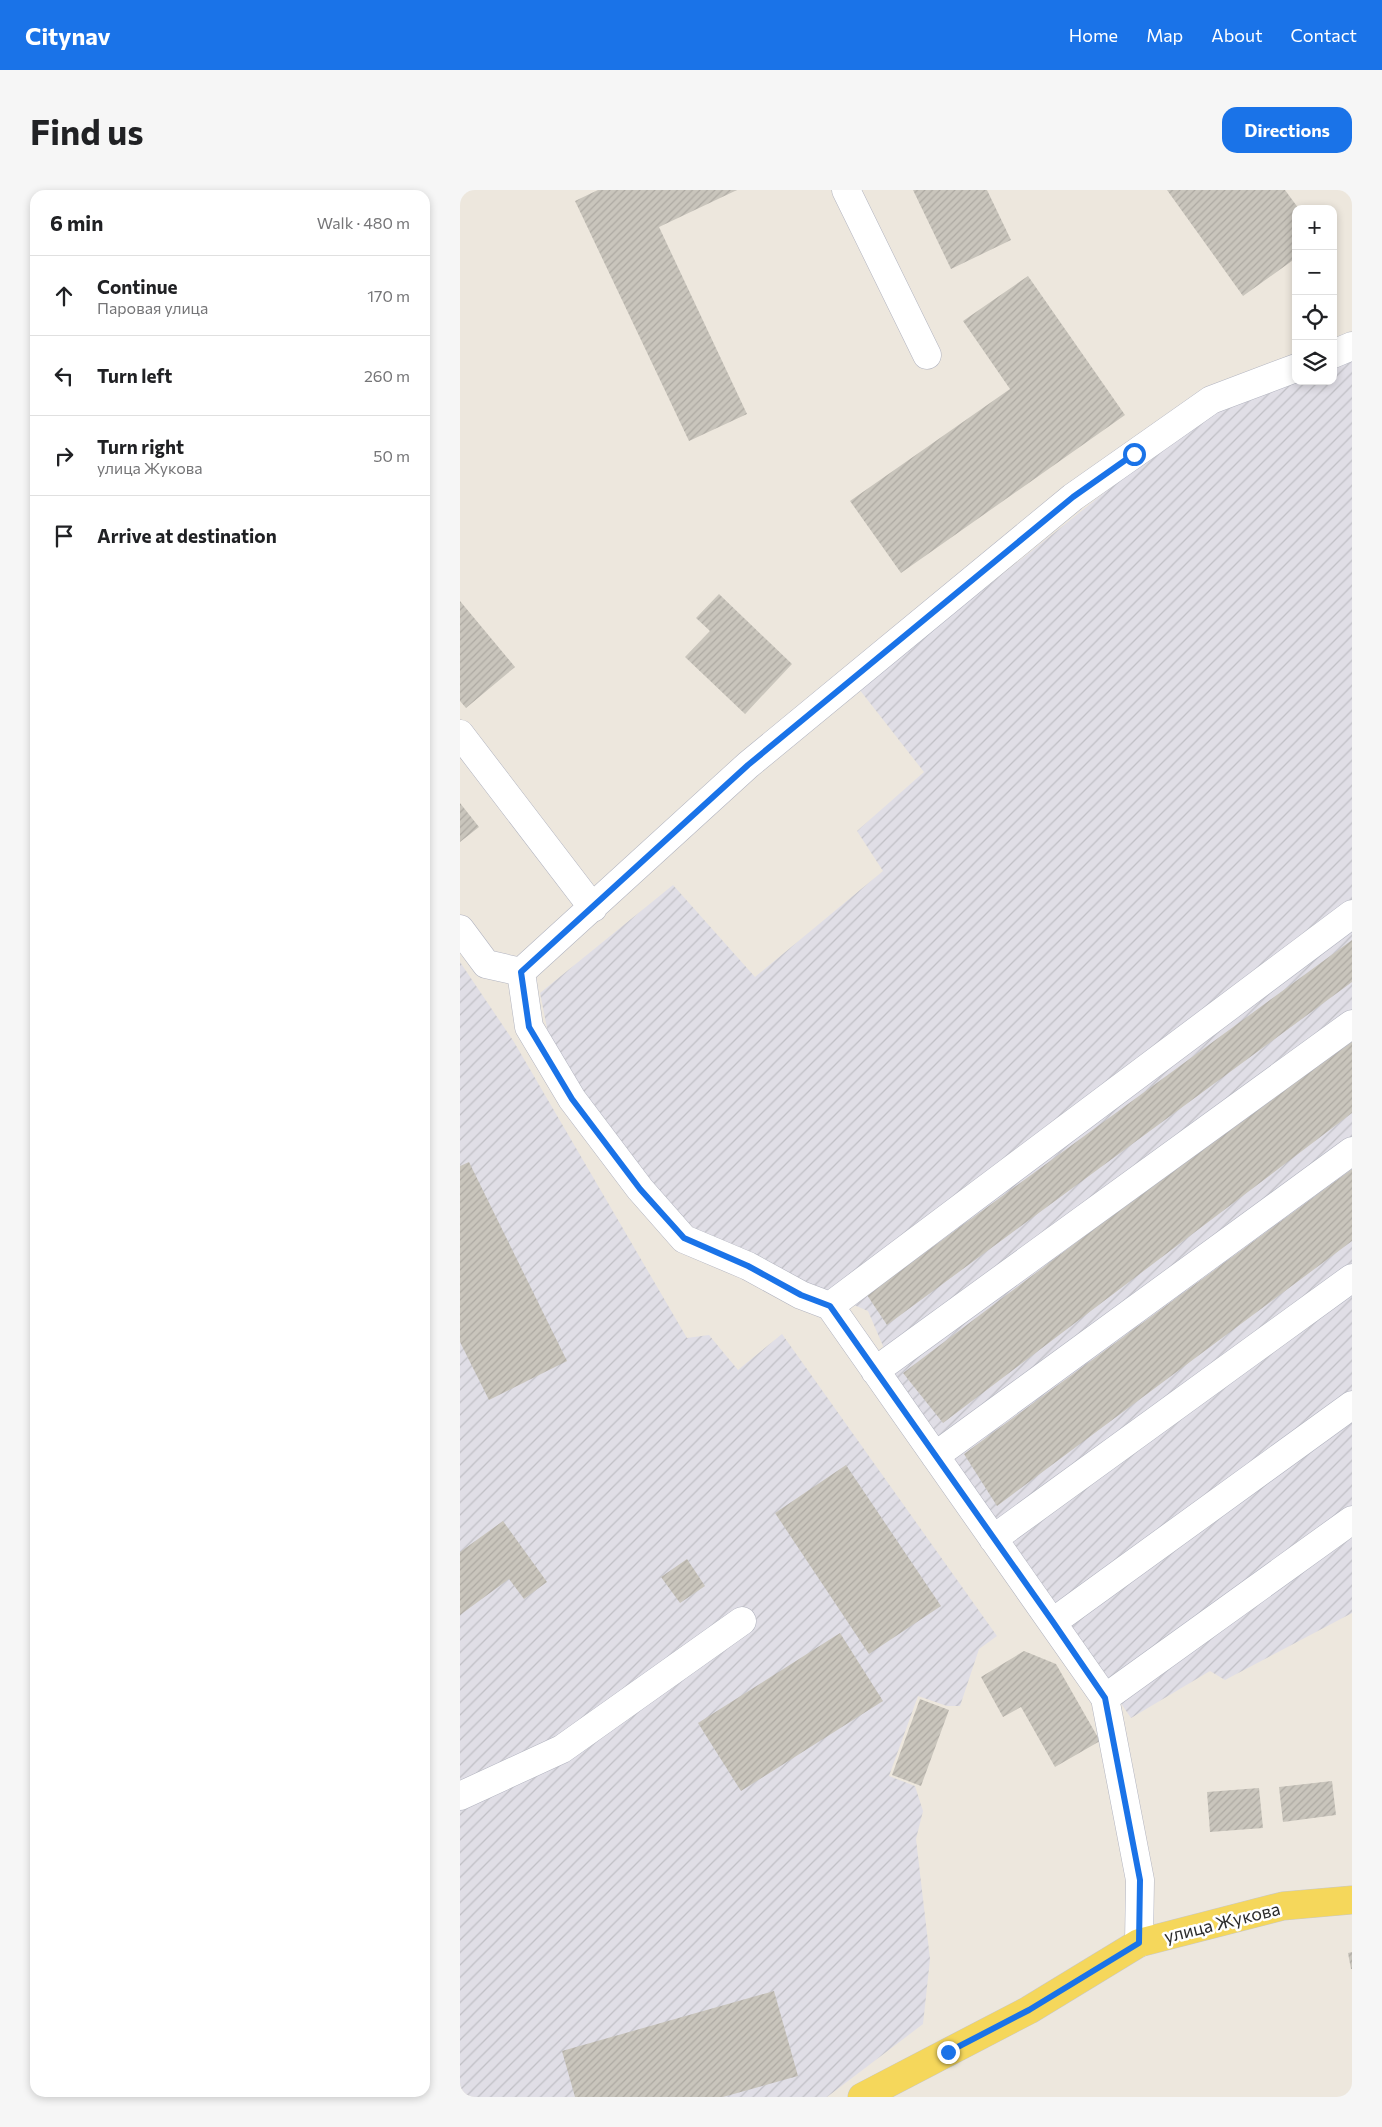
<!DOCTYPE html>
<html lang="en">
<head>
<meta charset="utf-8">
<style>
  body { margin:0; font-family:Commissioner,sans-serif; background:#f6f6f6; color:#202124 }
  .controls { position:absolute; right:15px; top:15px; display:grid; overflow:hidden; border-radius:10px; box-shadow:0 2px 8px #0003 }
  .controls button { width:45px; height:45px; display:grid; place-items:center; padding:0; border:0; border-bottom:1px solid #e0e0e0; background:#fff; color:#202124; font:25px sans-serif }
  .stop { position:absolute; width:15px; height:15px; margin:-11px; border:4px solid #1a73e8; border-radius:50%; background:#fff }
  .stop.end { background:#1a73e8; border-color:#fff; box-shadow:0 1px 5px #0008 }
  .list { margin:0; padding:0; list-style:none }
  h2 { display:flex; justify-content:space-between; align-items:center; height:65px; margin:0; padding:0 20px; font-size:21px }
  h2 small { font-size:16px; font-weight:400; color:#757577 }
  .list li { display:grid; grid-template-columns:32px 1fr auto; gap:15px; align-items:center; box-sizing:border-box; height:80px; padding:0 20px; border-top:1px solid #e0e0e0 }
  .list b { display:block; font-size:19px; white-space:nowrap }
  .list p { margin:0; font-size:16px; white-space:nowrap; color:#757577 }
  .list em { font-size:16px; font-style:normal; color:#757577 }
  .icon { flex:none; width:28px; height:28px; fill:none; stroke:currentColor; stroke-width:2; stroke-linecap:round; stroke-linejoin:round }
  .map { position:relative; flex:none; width:892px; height:1907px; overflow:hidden; border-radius:15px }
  header { display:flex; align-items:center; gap:30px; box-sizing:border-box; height:70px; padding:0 25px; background:#1a73e8; color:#fff }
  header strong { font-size:24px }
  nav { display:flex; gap:28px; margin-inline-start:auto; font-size:18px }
  .intro { display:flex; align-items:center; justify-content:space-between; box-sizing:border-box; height:120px; padding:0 30px }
  h1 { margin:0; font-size:35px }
  .button { padding:12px 22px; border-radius:15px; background:#1a73e8; color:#fff; font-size:18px; font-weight:700 }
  main { display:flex; gap:30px; padding:0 30px }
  aside { flex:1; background:#fff; border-radius:15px; box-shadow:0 2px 8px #0003 }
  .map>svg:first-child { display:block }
</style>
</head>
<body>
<header>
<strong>Citynav</strong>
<nav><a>Home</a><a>Map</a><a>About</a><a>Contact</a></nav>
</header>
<div class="intro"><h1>Find us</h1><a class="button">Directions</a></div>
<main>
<aside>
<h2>6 min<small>Walk · 480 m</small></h2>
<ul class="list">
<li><svg class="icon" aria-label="ahead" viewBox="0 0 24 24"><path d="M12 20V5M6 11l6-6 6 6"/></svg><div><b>Continue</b><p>Паровая улица</p></div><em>170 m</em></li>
<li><svg class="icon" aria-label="left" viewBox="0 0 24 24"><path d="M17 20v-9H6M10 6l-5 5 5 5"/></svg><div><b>Turn left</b></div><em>260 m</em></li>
<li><svg class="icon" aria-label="right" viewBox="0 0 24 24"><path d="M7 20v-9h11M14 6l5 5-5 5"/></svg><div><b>Turn right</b><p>улица Жукова</p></div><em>50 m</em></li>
<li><svg class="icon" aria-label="arrive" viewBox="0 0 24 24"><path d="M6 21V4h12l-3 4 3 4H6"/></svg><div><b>Arrive at destination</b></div></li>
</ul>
</aside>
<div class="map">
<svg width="892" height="1907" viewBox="0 0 892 1907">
  <defs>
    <pattern id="industrial-furrows" width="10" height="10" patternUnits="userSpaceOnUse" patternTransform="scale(1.25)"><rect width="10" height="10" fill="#e0dee6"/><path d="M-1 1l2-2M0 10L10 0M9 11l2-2" fill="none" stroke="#c0bfc5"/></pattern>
    <pattern id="building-hatch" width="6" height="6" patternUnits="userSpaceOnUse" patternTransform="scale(1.25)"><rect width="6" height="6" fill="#c9c5bc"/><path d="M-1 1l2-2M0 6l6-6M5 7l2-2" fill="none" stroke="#ada9a2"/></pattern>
  </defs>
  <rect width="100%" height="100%" fill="#ede7dd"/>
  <path fill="url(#industrial-furrows)" d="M892 156V1423L765 1490 750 1481 671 1528 435 1184 408 1121 354 1098 243 1047 168 975 89 848 80 803 213 695 295 787 423 681 397 641 464 582 399 499 649 299 752 223 836 191H873V165Z
    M0 772 54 852 227 1148 249 1145 278 1180 322 1144 537 1446 519 1459 500 1516H487L458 1506 429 1586 455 1596 463 1621 456 1649 470 1769 463 1834 367 1907H0Z"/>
  <path fill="url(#building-hatch)" d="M138 0H277L199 37 287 224 229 251 115 11Z
    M453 0H527L551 50 491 79Z
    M707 0H825L839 19H836V68L783 106Z
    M568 86 665 225 441 383 390 311 550 199 503 131Z
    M259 404 332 474 285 524 225 467 250 441 236 428Z
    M0 411 55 477 6 518 0 511Z
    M0 613 19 637 0 652Z
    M892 750V792L427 1135 407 1105Z
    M892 848V923L483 1233 443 1183 784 926Z
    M9 972 107 1171 29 1210 0 1152V976Z
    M892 979V1051L537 1316 504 1264Z
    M386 1275 481 1416 409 1464 315 1323Z
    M43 1331 87 1392 64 1409 49 1389 0 1425V1362Z
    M227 1369 245 1396 220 1413 201 1387Z
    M380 1443 423 1511 281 1601 238 1533Z
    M564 1461 596 1474 640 1551 595 1577 561 1517 543 1527 521 1487Z
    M460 1509 489 1520 461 1596 432 1585Z
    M872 1591 876 1625 823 1632 819 1597Z
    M799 1598 803 1638 750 1642 747 1602Z
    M892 1762V1779H891L888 1763Z
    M314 1801 338 1886 263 1907H115L102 1861Z"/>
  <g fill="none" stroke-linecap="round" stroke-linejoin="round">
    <defs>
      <path id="minor" d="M386 0 467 165
        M873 164 892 156
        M0 544 133 718
        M0 739 26 774 61 782
        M61 782 69 837 112 909 180 999 224 1049 288 1076 341 1105 370 1116 645 1508 680 1690 679 1753
        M61 782 288 575 613 307 751 210 836 178
        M370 1116 892 724
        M415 1181 892 834
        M475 1266 892 961
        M533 1349 892 1088
        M593 1432 892 1215
        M645 1508 892 1330
        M0 1606 102 1559 282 1431"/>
      <path id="major" d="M402 1907 569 1820 679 1753 823 1716 892 1710"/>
    </defs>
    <use href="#minor" stroke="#b1b3bf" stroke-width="29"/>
    <use href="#major" stroke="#c8c8c8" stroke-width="29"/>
    <use href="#minor" stroke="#fff" stroke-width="28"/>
    <use href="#major" stroke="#f5d75b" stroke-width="28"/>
  </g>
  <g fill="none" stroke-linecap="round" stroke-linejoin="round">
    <path stroke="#1a73e8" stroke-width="6" d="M488 1862 569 1820 679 1753 680 1690 645 1508 593 1432 370 1116 341 1105 288 1076 224 1048 180 999 112 909 69 837 61 782 288 575 613 307 674 264"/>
  </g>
  <g text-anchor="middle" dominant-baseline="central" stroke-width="5" stroke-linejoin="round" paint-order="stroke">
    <g font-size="18" fill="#2b2b2b" stroke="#fff">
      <text transform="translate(762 1732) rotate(-14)">улица Жукова</text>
    </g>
  </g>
</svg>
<div class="controls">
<button>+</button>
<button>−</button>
<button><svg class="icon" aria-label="locate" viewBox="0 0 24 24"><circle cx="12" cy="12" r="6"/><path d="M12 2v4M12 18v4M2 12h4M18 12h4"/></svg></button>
<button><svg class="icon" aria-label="layers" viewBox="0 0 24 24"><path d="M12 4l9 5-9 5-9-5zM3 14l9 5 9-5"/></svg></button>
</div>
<div class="stop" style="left:674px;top:264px"></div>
<div class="stop end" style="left:488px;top:1862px"></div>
</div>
</main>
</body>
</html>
